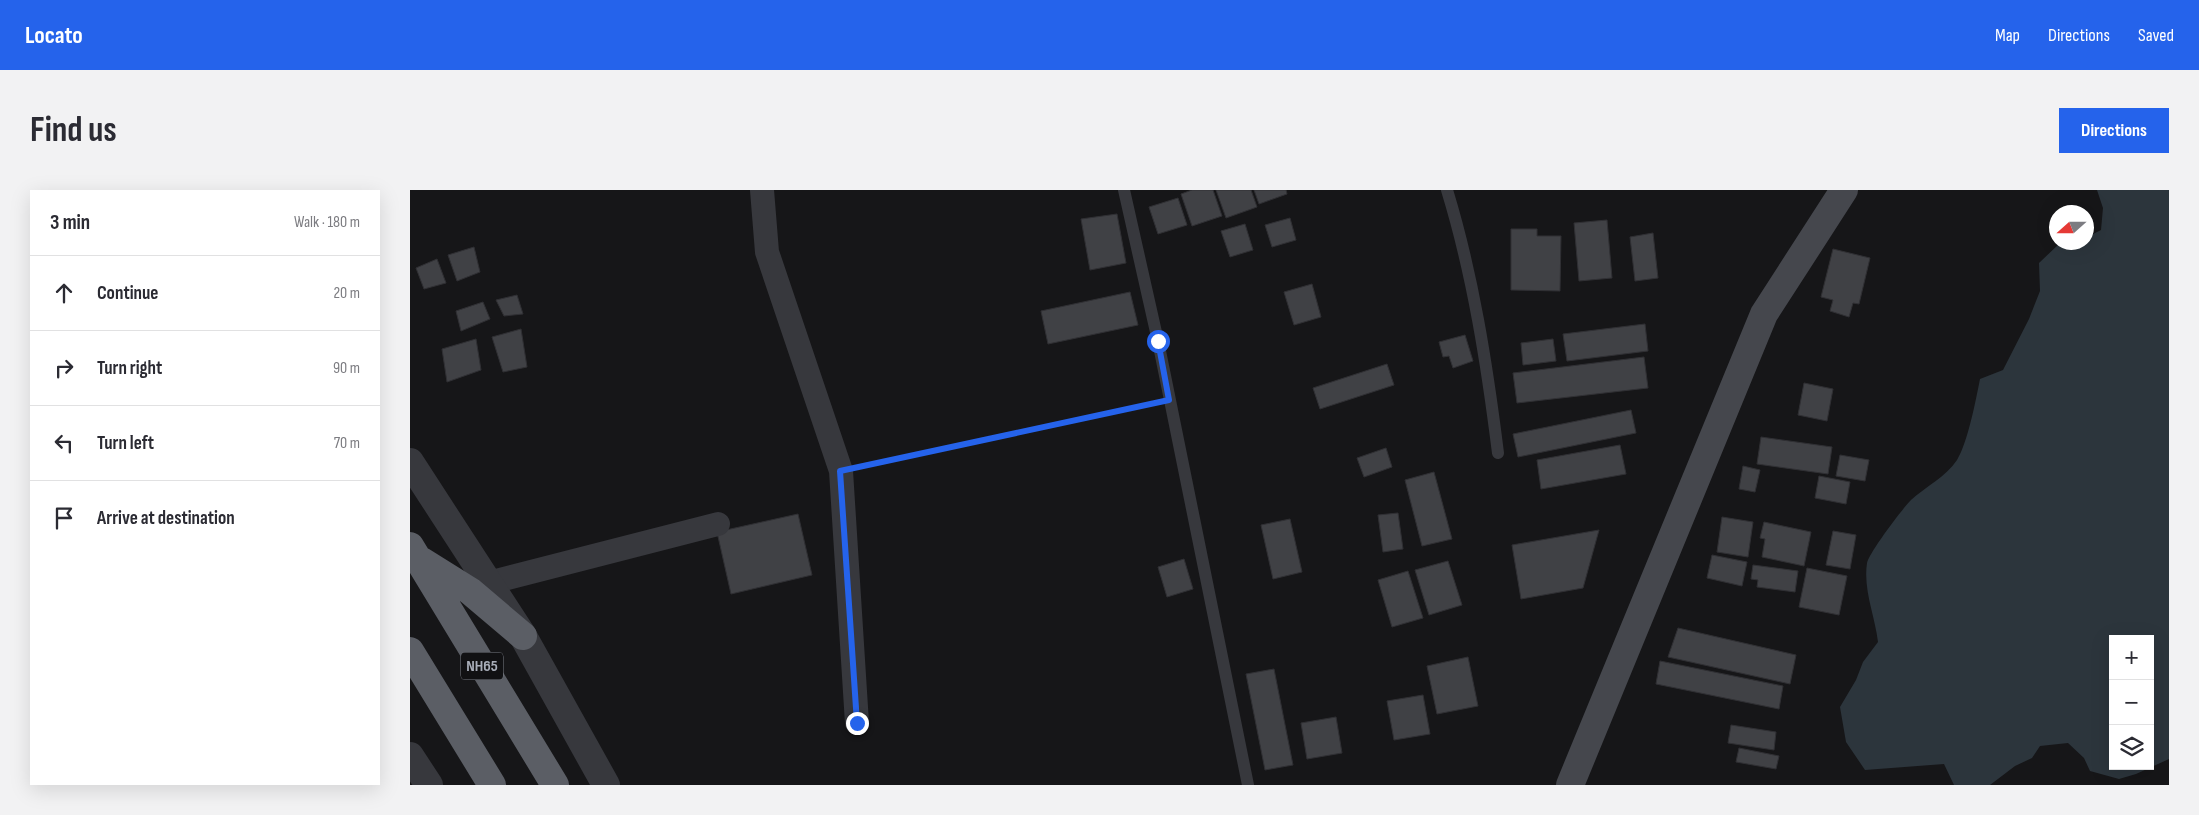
<!DOCTYPE html>
<html lang="en">
<head>
<meta charset="utf-8">
<style>
  body { margin:0; font-family:"Sofia Sans Condensed",sans-serif; background:#f2f2f3; color:#2b2b33 }
  .controls { position:absolute; right:15px; bottom:15px; display:grid; overflow:hidden; border-radius:0px; box-shadow:0 5px 20px #0002 }
  .controls button { width:45px; height:45px; display:grid; place-items:center; padding:0; border:0; border-bottom:1px solid #e1e1e2; background:#fff; color:#2b2b33; font:25px sans-serif }
  .compass { position:absolute; left:1639px; top:15px; width:45px; height:45px; border-radius:50%; background:#fff; box-shadow:0 5px 20px #0002; rotate:249deg }
  .stop { position:absolute; width:15px; height:15px; margin:-11px; border:4px solid #2563eb; border-radius:50%; background:#fff }
  .stop.end { background:#2563eb; border-color:#fff; box-shadow:0 1px 5px #0008 }
  .list { margin:0; padding:0; list-style:none }
  h2 { display:flex; justify-content:space-between; align-items:center; height:65px; margin:0; padding:0 20px; font-size:21px }
  h2 small { font-size:16px; font-weight:400; color:#7c7c81 }
  .list li { display:grid; grid-template-columns:32px 1fr auto; gap:15px; align-items:center; box-sizing:border-box; height:75px; padding:0 20px; border-top:1px solid #e1e1e2 }
  .list b { display:block; font-size:19px; white-space:nowrap }
  .list em { font-size:16px; font-style:normal; color:#7c7c81 }
  .icon { flex:none; width:28px; height:28px; fill:none; stroke:currentColor; stroke-width:2; stroke-linecap:round; stroke-linejoin:round }
  .map { position:relative; flex:none; width:1759px; height:595px; overflow:hidden; border-radius:0px }
  header { display:flex; align-items:center; gap:30px; box-sizing:border-box; height:70px; padding:0 25px; background:#2563eb; color:#fff }
  header strong { font-size:24px }
  nav { display:flex; gap:28px; margin-inline-start:auto; font-size:18px }
  .intro { display:flex; align-items:center; justify-content:space-between; box-sizing:border-box; height:120px; padding:0 30px }
  h1 { margin:0; font-size:35px }
  .button { padding:12px 22px; border-radius:0px; background:#2563eb; color:#fff; font-size:18px; font-weight:700 }
  main { display:flex; gap:30px; padding:0 30px }
  aside { flex:1; background:#fff; border-radius:0px; box-shadow:0 5px 20px #0002 }
  .map>svg:first-child { display:block }
</style>
</head>
<body>
<header>
<strong>Locato</strong>
<nav><a>Map</a><a>Directions</a><a>Saved</a></nav>
</header>
<div class="intro"><h1>Find us</h1><a class="button">Directions</a></div>
<main>
<aside>
<h2>3 min<small>Walk · 180 m</small></h2>
<ul class="list">
<li><svg class="icon" aria-label="ahead" viewBox="0 0 24 24"><path d="M12 20V5M6 11l6-6 6 6"/></svg><div><b>Continue</b></div><em>20 m</em></li>
<li><svg class="icon" aria-label="right" viewBox="0 0 24 24"><path d="M7 20v-9h11M14 6l5 5-5 5"/></svg><div><b>Turn right</b></div><em>90 m</em></li>
<li><svg class="icon" aria-label="left" viewBox="0 0 24 24"><path d="M17 20v-9H6M10 6l-5 5 5 5"/></svg><div><b>Turn left</b></div><em>70 m</em></li>
<li><svg class="icon" aria-label="arrive" viewBox="0 0 24 24"><path d="M6 21V4h12l-3 4 3 4H6"/></svg><div><b>Arrive at destination</b></div></li>
</ul>
</aside>
<div class="map">
<svg width="1759" height="595" viewBox="0 0 1759 595">
  <rect width="100%" height="100%" fill="#161618"/>
  <path fill="#2c353c" fill-rule="evenodd" d="M1687 0H1759V569L1726 584 1709 589 1680 581 1674 568 1658 553 1630 556 1622 568 1605 576 1580 595H1544L1534 574 1455 580 1436 552 1430 517 1446 490 1453 472 1468 452C1465 426 1453 400 1457 373 1459 363 1492 319 1501 310 1515 297 1536 287 1547 270 1558 252 1566 209 1570 189L1593 180 1619 129 1630 101 1629 73 1650 53 1676 52 1677 47 1691 40 1693 18ZM1703 449H1740V576H1703Z"/>
  <path fill="#404145" stroke="#303034" d="M782 0H803L812 26 782 36 771 4Z
    M806 0H841L847 17 816 28Z
    M844 0H876L877 4 849 14Z
    M768 8 777 35 748 44 739 17Z
    M707 24 716 73 680 80 671 29Z
    M880 28 886 50 862 57 855 35Z
    M1197 30 1202 88 1169 91 1164 33Z
    M835 34 843 60 820 67 811 41Z
    M1101 39H1127V46H1151L1150 101 1101 100Z
    M1243 43 1248 88 1225 91 1220 47Z
    M64 57 70 82 47 91 38 65Z
    M1423 59 1460 68 1449 114 1443 113 1439 127 1420 121 1423 110 1411 107Z
    M27 69 36 93 14 99 6 78Z
    M902 94 911 127 884 135 874 102Z
    M720 102 728 135 638 154 631 121Z
    M107 105 113 124 94 126 86 110Z
    M73 112 80 129 51 141 46 121Z
    M1235 134 1238 161 1157 171 1153 144Z
    M111 139 117 177 93 182 82 147Z
    M1055 145 1063 171 1043 178 1039 166 1033 167 1029 152Z
    M66 149 71 180 37 192 32 159Z
    M1143 149 1146 171 1113 175 1111 153Z
    M1234 167 1238 198 1107 213 1103 183Z
    M977 174 984 195 910 219 903 198Z
    M1394 193 1423 199 1417 231 1388 225Z
    M1221 220 1226 243 1108 267 1103 244Z
    M1351 247 1422 257 1418 284 1347 274Z
    M1210 255 1216 284 1131 299 1127 270Z
    M976 258 982 277 954 287 947 268Z
    M1430 265 1459 270 1455 291 1426 286Z
    M1333 276 1350 280 1345 302 1329 299Z
    M1024 282 1042 349 1012 356 995 290Z
    M1409 286 1440 292 1436 314 1405 308Z
    M988 323 993 359 973 362 968 325Z
    M388 324 402 385 321 404 307 342Z
    M1312 327 1343 332 1338 367 1307 362Z
    M880 329 892 382 863 389 851 335Z
    M1354 332 1401 342 1394 376 1352 367 1355 349 1350 348Z
    M1189 340 1173 398 1111 409 1102 355Z
    M1423 341 1446 345 1440 379 1416 375Z
    M1302 365 1337 372 1332 396 1297 388Z
    M774 369 783 399 757 407 748 377Z
    M1038 371 1052 415 1019 425 1005 380Z
    M1343 375 1388 381 1385 402 1347 397 1348 390 1341 389Z
    M1397 378 1437 386 1429 425 1389 417Z
    M998 381 1013 428 982 437 968 390Z
    M1268 438 1386 465 1380 494 1258 467Z
    M1058 467 1068 516 1027 524 1017 476Z
    M1250 471 1373 496 1369 519 1246 494Z
    M864 479 883 575 855 580 836 484Z
    M1013 505 1020 544 984 550 977 511Z
    M926 527 932 563 897 569 891 533Z
    M1321 535 1366 542 1364 560 1318 553Z
    M1329 558 1369 566 1366 579 1326 572Z"/>
  <g fill="none" stroke-linecap="round" stroke-linejoin="round">
    <path stroke="#3d3f44" stroke-width="3" stroke-dasharray="2.5 4" stroke-linecap="butt" d="M453 276 743 213"/>
    <path stroke="#37383d" stroke-width="12" d="M714 0 748 151 838 595
      M1037 0C1063 85 1077 175 1088 263"/>
    <path stroke="#37383d" stroke-width="24" d="M352 0 357 62 431 281 447 533
      M78 393 308 334"/>
    <path stroke="#37383d" stroke-width="28" d="M0 272 113 446 196 595
      M0 566 19 595"/>
    <path stroke="#45474d" stroke-width="28" d="M1160 595 1354 124 1434 0"/>
    <path stroke="#5b5e65" stroke-width="28" d="M0 356 145 595
      M12 371 60 401 113 446
      M0 461 82 595"/>
  </g>
  <g fill="none" stroke-linecap="round" stroke-linejoin="round">
    <path stroke="#2563eb" stroke-width="6" d="M447 533 430 281 759 210 748 151"/>
  </g>
  <g text-anchor="middle" dominant-baseline="central" stroke-width="4.5" stroke-linejoin="round" paint-order="stroke">
    <rect fill="#111113" stroke="#7b7e86" stroke-width="1" x="51" y="462.5" width="42" height="27" rx="4"/>
    <g font-size="16" font-weight="bold" fill="#a8adb8">
      <text x="72" y="476">NH65</text>
    </g>
  </g>
</svg>
<div class="controls">
<button>+</button>
<button>−</button>
<button><svg class="icon" aria-label="layers" viewBox="0 0 24 24"><path d="M12 4l9 5-9 5-9-5zM3 14l9 5 9-5"/></svg></button>
</div>
<svg class="compass" viewBox="-18 -18 36 36"><path d="M0-13l5 13h-10z" fill="#e53935"/><path d="M0 13l5-13h-10z" fill="#7c7c81"/></svg>
<div class="stop" style="left:748px;top:151px"></div>
<div class="stop end" style="left:447px;top:533px"></div>
</div>
</main>
</body>
</html>
